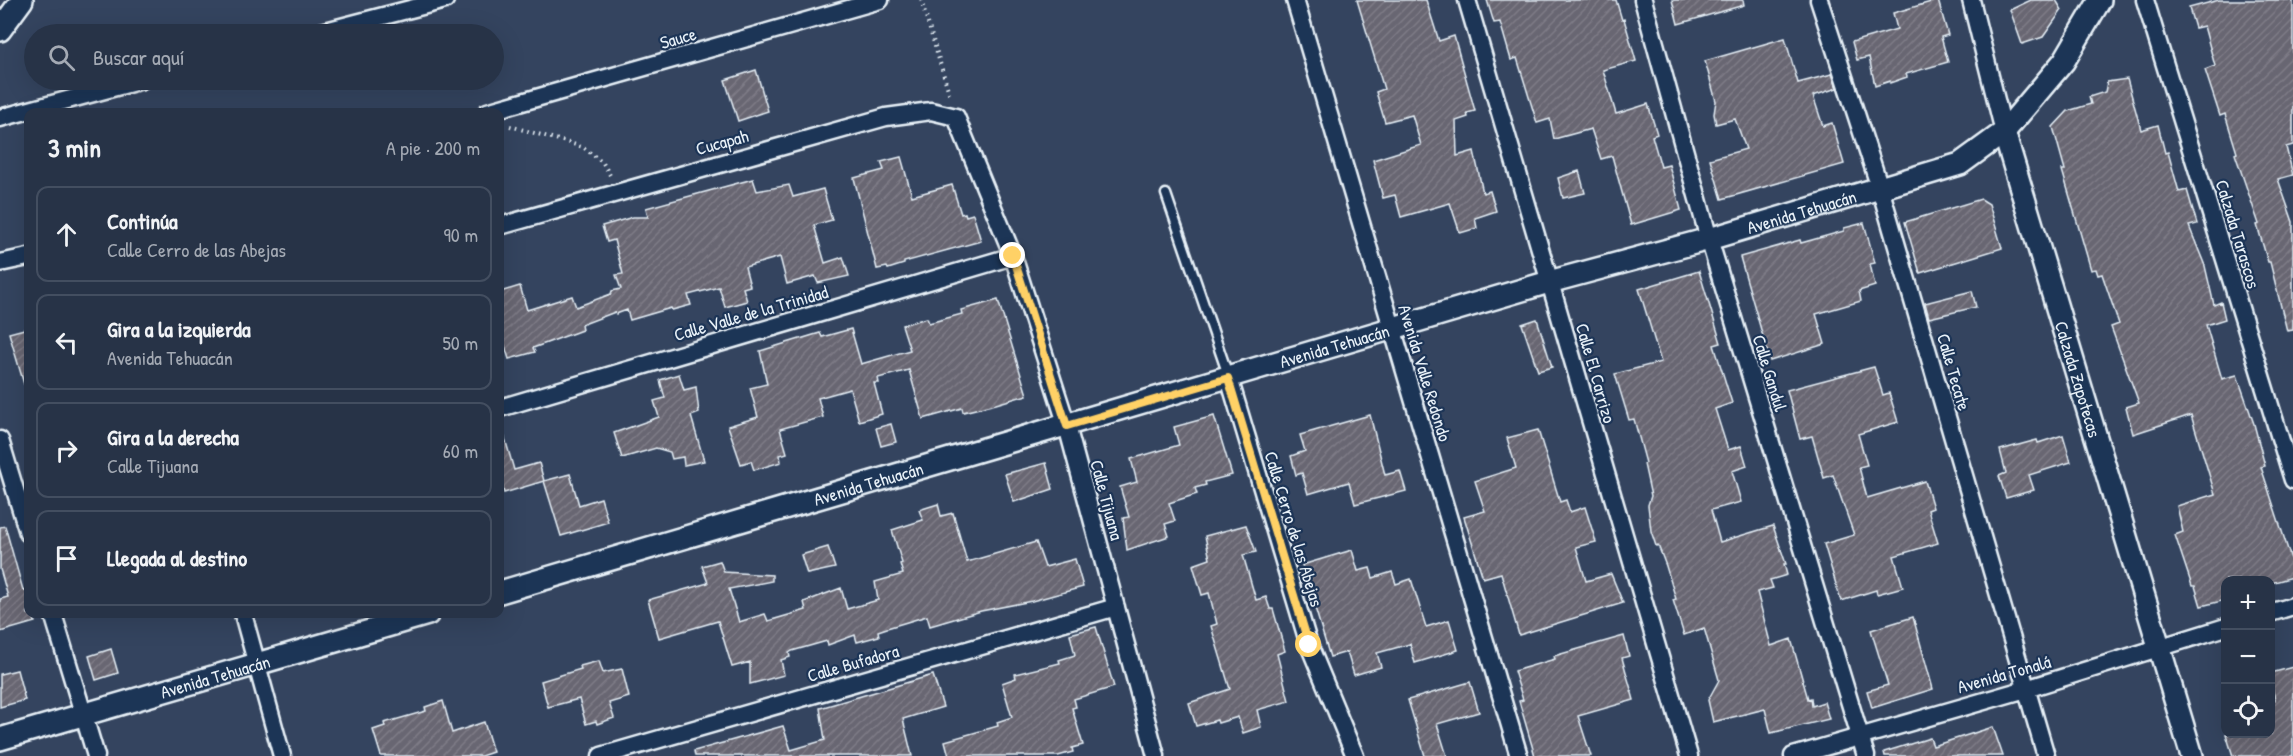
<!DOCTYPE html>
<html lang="es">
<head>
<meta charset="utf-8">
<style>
  body { margin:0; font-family:"Patrick Hand",sans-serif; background:#333f52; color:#f1f3f6 }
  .controls { position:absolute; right:18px; bottom:18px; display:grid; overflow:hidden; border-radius:12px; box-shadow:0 6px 24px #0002 }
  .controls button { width:54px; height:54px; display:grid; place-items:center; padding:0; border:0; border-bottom:2px solid #434e60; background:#273347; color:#f1f3f6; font:30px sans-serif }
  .stop { position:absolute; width:18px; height:18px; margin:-14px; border:4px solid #ffd166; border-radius:50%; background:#fff }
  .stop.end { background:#ffd166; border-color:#fff; box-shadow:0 2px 6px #0008 }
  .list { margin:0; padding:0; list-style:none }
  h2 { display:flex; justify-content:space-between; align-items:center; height:78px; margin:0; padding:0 24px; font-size:26px }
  h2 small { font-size:20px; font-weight:400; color:#a4aab4 }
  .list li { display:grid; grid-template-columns:39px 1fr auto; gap:18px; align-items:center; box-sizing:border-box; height:96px; margin:0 12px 12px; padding:0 12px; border:2px solid #434e60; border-radius:12px }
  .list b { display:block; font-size:22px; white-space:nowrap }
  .list p { margin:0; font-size:20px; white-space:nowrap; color:#a4aab4 }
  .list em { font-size:20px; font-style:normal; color:#a4aab4 }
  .icon { flex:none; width:33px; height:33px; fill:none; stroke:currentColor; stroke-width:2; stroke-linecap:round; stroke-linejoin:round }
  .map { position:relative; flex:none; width:2293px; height:756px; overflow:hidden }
  .search { position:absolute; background:#273347; box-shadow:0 6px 24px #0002; left:24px; top:24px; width:480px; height:66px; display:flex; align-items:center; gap:15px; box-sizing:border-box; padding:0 21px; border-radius:33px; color:#a4aab4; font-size:22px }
  .panel { position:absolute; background:#273347; box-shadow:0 6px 24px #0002; left:24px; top:108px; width:480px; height:510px; border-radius:12px }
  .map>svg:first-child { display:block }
</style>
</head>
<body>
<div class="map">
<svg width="2293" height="756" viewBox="0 0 2293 756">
  <defs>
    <pattern id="building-hatch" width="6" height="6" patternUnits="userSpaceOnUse" patternTransform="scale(1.5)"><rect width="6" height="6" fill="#686672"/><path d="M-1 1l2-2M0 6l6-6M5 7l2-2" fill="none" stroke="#7e7c87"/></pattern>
  </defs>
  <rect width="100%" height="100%" fill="#34445f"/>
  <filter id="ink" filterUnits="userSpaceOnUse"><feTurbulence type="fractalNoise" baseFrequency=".0167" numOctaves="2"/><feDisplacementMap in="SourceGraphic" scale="12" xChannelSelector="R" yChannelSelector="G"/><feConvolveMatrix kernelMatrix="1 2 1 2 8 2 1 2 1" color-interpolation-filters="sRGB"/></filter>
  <g filter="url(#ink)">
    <path fill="url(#building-hatch)" stroke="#e8f1f8" stroke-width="1.5" d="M1357 0H1426L1439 41 1454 36 1475 111 1467 113 1468 117 1456 121 1457 156 1474 151 1483 193 1490 191 1496 211 1475 218 1477 228 1460 233 1450 203 1401 217 1395 195 1383 198 1373 160 1421 145 1412 115 1385 122 1376 92 1384 89Z
      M1487 0H1616L1622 20 1624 19 1636 61 1603 70 1616 114 1648 104 1657 134 1652 136 1661 167 1669 165 1681 210 1631 225 1612 156 1601 159 1591 129 1554 139 1550 119 1537 123 1517 58 1511 60 1500 22 1494 23Z
      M1672 0H1743L1744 5 1678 24Z
      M1938 0 1948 35 1941 37 1948 62 1906 74 1907 77 1890 83V81L1875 86 1869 57 1857 60 1852 42 1897 29 1893 13Z
      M2031 0H2056L2062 10 2043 37 2022 44 2010 10Z
      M2219 0H2293V145L2286 147 2293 175 2278 179 2293 222V330L2287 331 2270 262H2268L2257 225 2259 224 2235 154 2237 153 2225 114 2220 116 2205 70 2215 66 2204 26 2195 28 2189 8Z
      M1785 38 1798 83 1832 74 1837 88 1813 96 1823 126 1832 123 1844 164 1722 199 1710 159 1746 149 1735 119 1716 124 1714 114 1716 101 1705 61Z
      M756 70 768 111 738 121 725 80Z
      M2127 79 2141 130 2158 125 2165 153 2168 152 2179 192 2187 190 2197 224 2189 226 2205 266 2214 305 2221 302 2225 319 2206 325 2222 379 2237 375 2254 424 2265 466 2261 467 2293 565V577L2271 583V580H2226V600L2201 606 2195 586H2192L2175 535 2183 532 2177 506 2215 494 2191 415 2133 434 2126 407 2139 403 2111 327 2119 324 2102 274 2098 275 2096 269 2091 270 2062 170H2065L2053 127 2068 111 2091 104 2089 97 2105 92 2107 82Z
      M901 157 912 196 952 185 961 214 965 213 966 216 973 214 981 241 904 262V264L888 269 887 267 877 269 854 178 884 170 881 162Z
      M1579 171 1585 193 1563 198 1558 178Z
      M753 179 757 191 789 185 793 197 823 189 832 220 814 225 825 263 843 257 849 276 818 283 815 276 787 284 780 257 745 267 750 286 743 288 747 301 725 307 719 287 688 295 691 305 672 310 671 308 630 320 627 310 616 314 615 312 581 325 582 330 533 348 535 352 509 359 500 330V292L520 286 527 310 572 296 576 307 611 294 612 291 621 289 616 275 623 274 614 240 607 242 602 226 633 217H648L646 208Z
      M1981 199 1989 204 2002 248 1920 273 1905 222Z
      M1864 223 1875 263 1870 264 1875 286 1859 291 1861 301 1816 314 1825 344 1770 361 1740 257 1800 240 1801 243 1844 231V228Z
      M1699 271 1721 343 1714 345 1732 403 1715 409 1728 450 1741 446 1747 466 1732 471 1741 502 1711 510 1720 542 1773 526 1786 564H1784L1787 575 1770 580 1773 588 1757 592 1771 646 1791 639 1808 699 1811 698 1812 706 1824 702 1829 719 1771 733 1765 709 1713 722 1708 700 1719 680 1704 628 1684 635 1673 600 1676 599 1666 566 1658 545 1656 546 1651 531 1648 505 1651 496 1644 464 1646 463 1634 419 1629 420 1615 374 1661 362 1639 289Z
      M1972 291 1976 307 1929 318 1925 303Z
      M998 300 1027 395 996 404 963 412 962 408 923 419 909 370 878 378 879 383H874L882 414 859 421 850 389 818 398 823 417 780 429 787 453 780 455 781 462 754 470 751 461 741 464 728 426 758 417 750 388 767 384 760 351 820 333 822 337 851 329 861 364 910 350 902 325 927 318 929 323 962 314 961 310Z
      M1537 319 1552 367 1538 371 1522 324Z
      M28 328V383L24 384 9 333Z
      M1874 367 1883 395 1889 393 1898 422 1858 434 1867 465 1859 467 1867 498 1925 481 1933 508 1928 510 1938 543 1894 556 1903 587 1877 594 1876 590 1841 601 1824 544 1854 535 1833 475 1824 478 1812 436 1800 439 1787 390Z
      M679 374 684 390 696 387 699 413 691 416 704 461 684 465 683 457 672 459 670 452 656 448 622 458 614 433 659 417 654 401 665 398 660 380Z
      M1370 415 1385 475 1400 471 1406 491 1355 504 1349 482 1308 494 1302 473 1296 475 1291 456 1305 451 1300 435Z
      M1214 416 1232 475 1205 482 1206 485 1195 488 1197 494 1169 503 1175 521 1165 524 1169 536 1127 550 1123 518 1129 517 1120 487 1137 482 1131 459 1179 445 1174 427Z
      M891 424 896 442 881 446 876 428Z
      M1538 430 1560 502 1566 500 1570 512 1585 507 1596 542 1576 547 1586 581 1611 574 1623 603 1519 635 1501 573 1483 578 1464 517 1485 511 1475 481 1516 468 1507 438Z
      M504 435 514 470 539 463 544 481 504 493 500 476V436Z
      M2063 435 2071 462 2029 475 2034 490 2006 498 1999 476 2006 473 2000 450 2037 440 2038 443Z
      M1046 463 1053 489 1014 502 1005 474Z
      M570 474 579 505 601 498 608 522 561 536 544 481Z
      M938 504 941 516 953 513 967 562 1036 542 1045 567 1075 559 1083 587 1032 601 981 611 930 626 927 616 887 628 878 631 879 636 857 642 855 635 828 645 827 641 792 651 789 653 790 657 781 660 784 675 750 684V662L732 667 718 621 659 638 648 600 708 583 702 566 720 561 724 572 772 575V581L729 589 739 622 765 614 768 621 806 610 804 602 841 588 847 609 878 600 875 582 903 574 900 564 902 563 892 530 923 520 919 510Z
      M1246 525 1256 552 1243 555 1256 600 1266 597 1270 609H1273L1285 651 1277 654 1289 701 1257 710 1261 727 1243 733 1238 717 1218 723 1217 720 1196 726 1189 703 1230 689 1211 626 1217 624 1209 593 1202 595 1193 565 1210 559 1205 536Z
      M5 526 23 590 26 589 28 599V614H33L35 622 0 632V599L8 597 0 569V527Z
      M828 547 835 568 807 574 801 555Z
      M1352 550 1358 571 1370 568 1373 578 1392 572 1396 584 1411 579 1426 627 1449 620 1458 650 1415 663 1410 644 1377 653 1381 667 1354 675 1347 652 1330 657 1302 565Z
      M1913 617 1933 689 1872 708 1867 691 1888 685 1871 630Z
      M1096 627 1114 687 1074 699 1076 707 1072 708 1083 745 1072 748 1073 752 1058 756H949L945 741 998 726 997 722 1012 717 1002 683 1016 678 1015 674 1060 663 1059 660 1075 655 1070 634Z
      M1624 636 1629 656 1622 658 1634 700 1578 716 1591 756H1535L1519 701 1523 700 1514 671 1555 659 1554 656Z
      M111 649 118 673 96 680 89 656Z
      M599 661 603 673 622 669 629 697 609 703 614 718 597 724 596 721 586 724 579 699 548 707 541 681 581 669 580 666Z
      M2293 667V756H2233L2226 734H2271V701L2275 700 2271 683V673Z
      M17 670 25 700 0 707V674Z
      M933 675 943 707 903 719 912 756H695L694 751 783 726 791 750 825 740 820 708Z
      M1470 682 1479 712 1437 724 1447 756H1425L1408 700Z
      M443 701 452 733 484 722 493 752 481 756H381L373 730 385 726 384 723 426 711 425 707Z
      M1993 727 2003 756H1885L1884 752 1930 738 1933 746Z"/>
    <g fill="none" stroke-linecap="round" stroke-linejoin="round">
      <defs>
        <path id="service" d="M1166 194 1228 375"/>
        <path id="minor" d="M1295 0 1519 756
          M1467 0 1689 756
          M1643 0 1709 239 1866 756
          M1819 0 1880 188 2046 756
          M1971 0 2004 132
          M2145 0 2293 480
          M314 34 445 0
          M487 112 880 0
          M0 118 142 80
          M500 226 886 117 931 111 956 117 1013 256 1067 426 1156 756
          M0 263 28 257
          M1229 378 1309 645 1355 756
          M500 408 1013 256
          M0 440 28 533
          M2270 613 2293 606
          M53 614 96 756
          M243 614 282 756
          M601 756 1116 607
          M1793 756 2026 689 2226 627"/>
        <g id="tertiary">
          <path d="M0 30 22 0"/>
          <path id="s1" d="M2004 132 2192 756"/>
          <path id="s2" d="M500 592 1549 282 1709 239 1960 164 2004 132 2064 61 2100 0"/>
          <path id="s3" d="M0 739 428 614"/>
        </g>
      </defs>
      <use href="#service" stroke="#e8f1f8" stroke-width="13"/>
      <use href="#minor" stroke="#e8f1f8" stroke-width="21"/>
      <use href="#tertiary" stroke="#e8f1f8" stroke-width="26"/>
      <path stroke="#e8f1f8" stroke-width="4" stroke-dasharray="1.5 4.5" stroke-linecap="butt" d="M921 0 950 96
        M510 126 583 147 603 163 611 177"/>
      <use href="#service" stroke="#1d3557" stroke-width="8"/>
      <use href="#minor" stroke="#1d3557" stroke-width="16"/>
      <use href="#tertiary" stroke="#1d3557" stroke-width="21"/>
    </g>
  </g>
  <g fill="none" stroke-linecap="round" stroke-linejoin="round" filter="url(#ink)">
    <path stroke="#ffd166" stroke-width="8" d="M1013 256 1067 426 1228 378 1309 645"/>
  </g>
  <g text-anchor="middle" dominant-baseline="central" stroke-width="4.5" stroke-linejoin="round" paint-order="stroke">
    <g font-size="18" fill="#e8f1f8" stroke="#1d3557">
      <text transform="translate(678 38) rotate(-16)">Sauce</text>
      <text transform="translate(722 142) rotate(-15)">Cucapah</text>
      <text stroke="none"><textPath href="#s2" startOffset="1356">Avenida Tehuacán</textPath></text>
      <text transform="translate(2238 234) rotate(73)">Calzada Tarascos</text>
      <text transform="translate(751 313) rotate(-16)">Calle Valle de la Trinidad</text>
      <text stroke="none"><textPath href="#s2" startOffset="870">Avenida Tehuacán</textPath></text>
      <text transform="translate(1954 372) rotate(74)">Calle Tecate</text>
      <text transform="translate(1425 373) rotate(73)">Avenida Valle Redondo</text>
      <text transform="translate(1596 373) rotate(74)">Calle El Carrizo</text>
      <text transform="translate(1770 373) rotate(73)">Calle Gandul</text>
      <text stroke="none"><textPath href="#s1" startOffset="258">Calzada Zapotecas</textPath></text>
      <text stroke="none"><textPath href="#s2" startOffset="384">Avenida Tehuacán</textPath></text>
      <text transform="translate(1107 500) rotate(75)">Calle Tijuana</text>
      <text transform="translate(1294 529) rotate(73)">Calle Cerro de las Abejas</text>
      <text transform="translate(853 663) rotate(-16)">Calle Bufadora</text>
      <text transform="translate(2004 674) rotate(-16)">Avenida Tonalá</text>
      <text stroke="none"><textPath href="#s3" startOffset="224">Avenida Tehuacán</textPath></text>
    </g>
  </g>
</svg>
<div class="controls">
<button>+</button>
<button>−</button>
<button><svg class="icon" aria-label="locate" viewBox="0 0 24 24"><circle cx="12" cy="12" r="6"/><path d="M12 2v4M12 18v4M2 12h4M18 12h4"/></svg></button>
</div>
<div class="stop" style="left:1309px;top:645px"></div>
<div class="stop end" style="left:1013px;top:256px"></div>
<div class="search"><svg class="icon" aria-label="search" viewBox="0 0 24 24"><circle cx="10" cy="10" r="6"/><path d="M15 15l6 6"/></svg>Buscar aquí</div>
<section class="panel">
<h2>3 min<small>A pie · 200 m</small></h2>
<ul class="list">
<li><svg class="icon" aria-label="ahead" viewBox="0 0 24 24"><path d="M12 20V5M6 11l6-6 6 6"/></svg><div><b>Continúa</b><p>Calle Cerro de las Abejas</p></div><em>90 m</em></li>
<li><svg class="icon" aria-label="left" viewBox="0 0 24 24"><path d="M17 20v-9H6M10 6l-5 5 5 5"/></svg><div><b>Gira a la izquierda</b><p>Avenida Tehuacán</p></div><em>50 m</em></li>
<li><svg class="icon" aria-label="right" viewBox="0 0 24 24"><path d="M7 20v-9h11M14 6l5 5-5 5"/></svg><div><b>Gira a la derecha</b><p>Calle Tijuana</p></div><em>60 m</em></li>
<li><svg class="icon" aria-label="arrive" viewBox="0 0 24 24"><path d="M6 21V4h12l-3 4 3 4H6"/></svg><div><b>Llegada al destino</b></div></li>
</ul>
</section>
</div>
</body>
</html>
